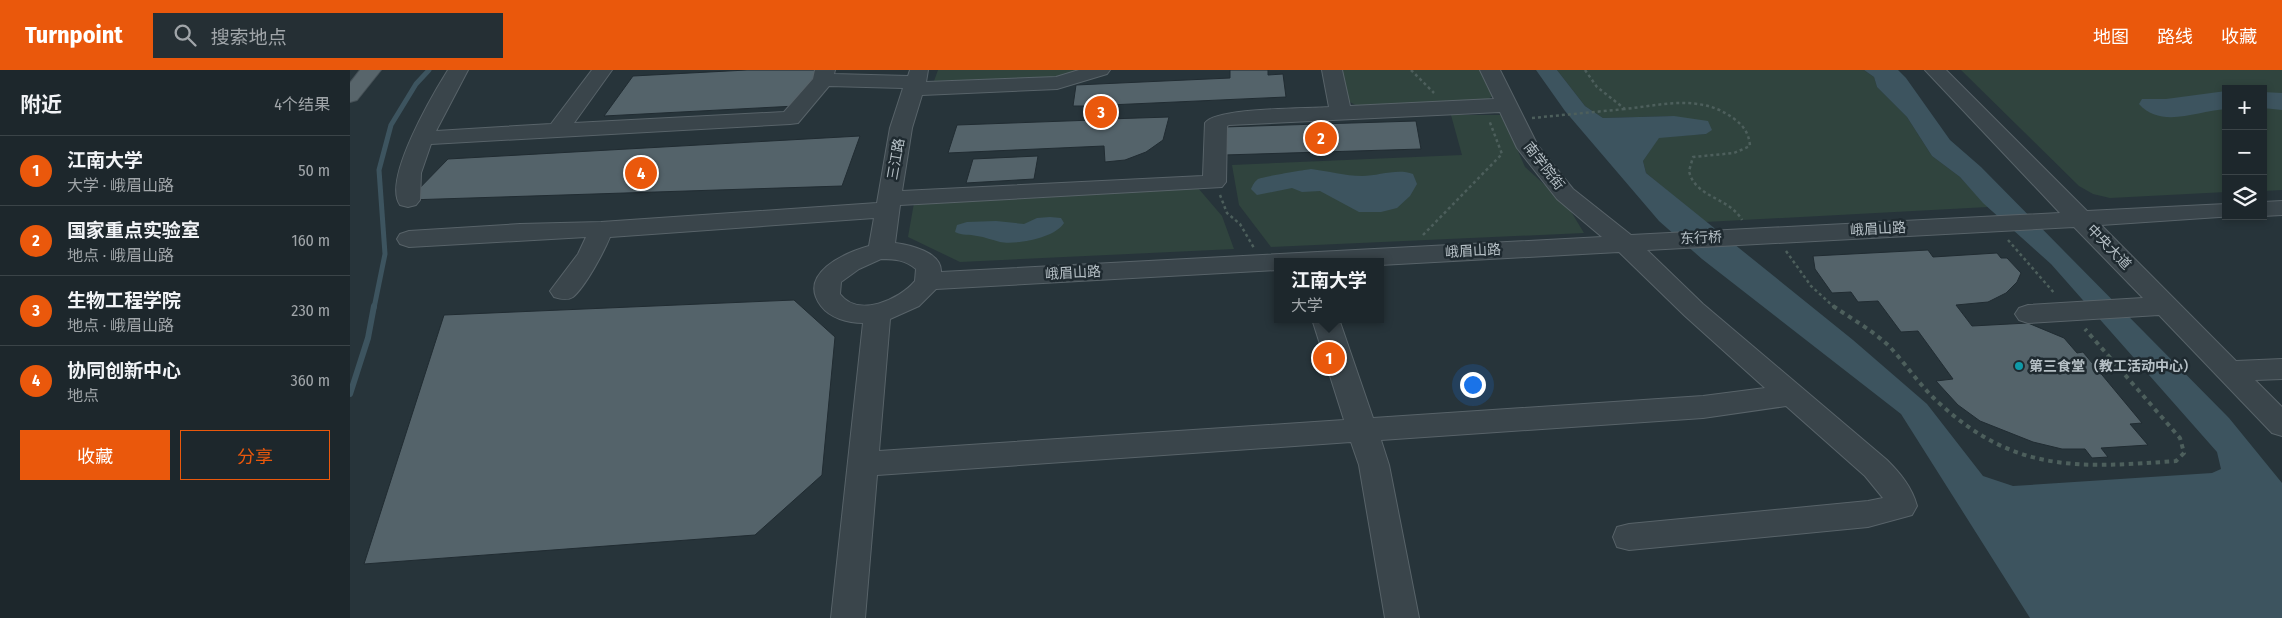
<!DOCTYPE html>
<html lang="zh">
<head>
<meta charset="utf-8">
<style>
  body { margin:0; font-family:"Fira Sans Condensed","Noto Sans SC",sans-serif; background:#252f34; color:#f1f3f6 }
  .controls { position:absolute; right:15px; top:15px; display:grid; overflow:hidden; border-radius:0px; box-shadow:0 2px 8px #0003 }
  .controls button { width:45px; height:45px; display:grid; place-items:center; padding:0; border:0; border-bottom:1px solid #3b4448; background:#1d272c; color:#f1f3f6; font:25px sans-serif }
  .you { position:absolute; left:1122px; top:314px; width:18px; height:18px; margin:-12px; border:4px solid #fff; border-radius:50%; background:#1a73e8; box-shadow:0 0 0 8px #1a73e833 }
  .badge { display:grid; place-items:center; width:32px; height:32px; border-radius:50%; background:#ea580c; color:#fff; font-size:16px; font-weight:700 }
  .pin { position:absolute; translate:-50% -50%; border:2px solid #fff; box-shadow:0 1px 5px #0006 }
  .popup { position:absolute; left:924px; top:188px; width:110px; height:65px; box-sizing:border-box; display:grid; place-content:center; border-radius:0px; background:#1d272c; filter:drop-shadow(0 1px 4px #0005); font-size:16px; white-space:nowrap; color:#a0a5a9 }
  .popup b { font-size:19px; color:#f1f3f6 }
  .popup::after { content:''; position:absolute; left:50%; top:100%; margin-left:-10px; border:10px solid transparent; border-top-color:#1d272c }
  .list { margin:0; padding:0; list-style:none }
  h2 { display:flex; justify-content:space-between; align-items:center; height:65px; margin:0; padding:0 20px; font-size:21px }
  h2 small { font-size:16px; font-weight:400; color:#a0a5a9 }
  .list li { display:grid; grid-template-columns:32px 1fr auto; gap:15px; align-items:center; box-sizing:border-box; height:70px; padding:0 20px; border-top:1px solid #3b4448 }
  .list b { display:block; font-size:19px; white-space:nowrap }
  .list p { margin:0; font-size:16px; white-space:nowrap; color:#a0a5a9 }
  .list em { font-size:16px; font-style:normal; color:#a0a5a9 }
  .actions { display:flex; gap:10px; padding:15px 20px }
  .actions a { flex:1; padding:11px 0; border:1px solid #ea580c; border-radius:0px; text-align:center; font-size:18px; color:#ea580c }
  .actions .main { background:#ea580c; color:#fff }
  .icon { flex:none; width:28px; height:28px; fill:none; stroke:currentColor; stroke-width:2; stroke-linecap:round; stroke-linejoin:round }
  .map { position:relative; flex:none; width:1932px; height:548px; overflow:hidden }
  header { display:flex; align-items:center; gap:30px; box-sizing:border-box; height:70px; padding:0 25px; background:#ea580c; color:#fff }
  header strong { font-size:24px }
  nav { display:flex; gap:28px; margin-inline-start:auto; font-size:18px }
  .search { width:350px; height:45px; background:#252f34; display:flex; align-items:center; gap:12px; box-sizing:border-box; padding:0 18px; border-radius:0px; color:#a0a5a9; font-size:19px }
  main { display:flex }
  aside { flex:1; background:#1d272c }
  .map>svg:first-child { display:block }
</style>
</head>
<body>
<header>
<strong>Turnpoint</strong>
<div class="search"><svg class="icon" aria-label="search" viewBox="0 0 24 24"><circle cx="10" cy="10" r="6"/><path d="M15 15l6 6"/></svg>搜索地点</div>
<nav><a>地图</a><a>路线</a><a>收藏</a></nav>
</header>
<main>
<aside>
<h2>附近<small>4个结果</small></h2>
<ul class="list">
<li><span class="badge">1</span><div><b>江南大学</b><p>大学 · 峨眉山路</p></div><em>50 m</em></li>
<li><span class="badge">2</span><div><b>国家重点实验室</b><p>地点 · 峨眉山路</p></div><em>160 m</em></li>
<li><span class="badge">3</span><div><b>生物工程学院</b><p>地点 · 峨眉山路</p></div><em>230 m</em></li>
<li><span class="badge">4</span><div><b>协同创新中心</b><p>地点</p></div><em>360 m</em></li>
</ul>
<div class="actions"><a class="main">收藏</a><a>分享</a></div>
</aside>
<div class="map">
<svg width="1932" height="548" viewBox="0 0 1932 548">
  <rect width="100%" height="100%" fill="#27343a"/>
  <path fill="#30443e" d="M588 0H726L713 7 584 11Z
    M991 0H1131L1143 26 1136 30 1011 38 998 31Z
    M1207 0H1514L1524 7 1527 17 1557 47 1582 86 1610 107 1638 137 1355 152 1296 103 1293 91 1309 67 1356 64 1324 46 1253 48 1235 36Z
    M1611 0H1932V120L1913 121V19H1876V122L1760 128 1743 124 1729 116Z
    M1101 45H1152L1175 97 1217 135 1234 163 921 177 889 135 882 95 1112 85Z
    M848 118 872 146 884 179 610 192 558 167 564 133Z"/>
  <path fill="#3d545f" d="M1186 0H1207L1235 36 1253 48 1324 46 1358 51 1362 60 1356 64 1309 68 1293 91 1296 103 1503 270 1577 334 1633 406 1663 416 1862 403 1871 399 1867 382 1701 194 1633 133 1610 107 1582 86 1557 47 1527 17 1524 7 1514 0H1548L1556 8 1600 70 1631 97 1879 348 1932 413V548H1680L1551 344 1352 189 1309 151 1215 41Z
    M1876 21V39C1847 41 1811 59 1789 34L1792 29H1816Z
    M1913 22 1932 23V40L1913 38Z
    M961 99C978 101 995 106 1012 106 1029 106 1047 98 1063 104L1067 114 1060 126 1047 138 1031 142H1009L970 121 952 122 942 118 907 125 901 119C903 115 904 112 908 109 912 107 953 100 961 99Z
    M700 147 711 148 714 153C705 168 666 175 650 172 642 170 635 167 627 166 619 164 613 166 605 162L607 155 617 152 646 151 674 154 687 148Z"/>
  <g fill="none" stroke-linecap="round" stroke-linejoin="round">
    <path stroke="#3d545f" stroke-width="5" d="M24 238 35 184 29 100 41 55 66 14 79 0"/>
    <path stroke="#3d545f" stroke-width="6" d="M0 324 18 268 24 236"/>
  </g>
  <path fill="#54636a" stroke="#212c32" d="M397 0H468L446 36 254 46 283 6Z
    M880 0H918V5L933 4 936 27 759 35 758 49 819 47 813 70 796 82 775 90 755 92 754 76 598 83 607 55 744 50 745 36H723L726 15 880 8Z
    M1066 51 1071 79 874 85 873 57Z
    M510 66 492 116 58 130 98 89Z
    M688 86 684 109 616 113 623 89Z
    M1578 180 1583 187 1647 183 1651 188H1657L1671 203 1667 212 1656 223 1638 232 1606 235 1622 256 1678 253 1714 268 1727 283 1733 282 1792 353 1780 354 1798 375 1751 378 1758 387 1742 388 1735 379H1712L1683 372 1630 351 1608 335 1586 311 1603 309 1568 261 1551 262 1528 231 1508 232 1501 222 1482 223 1465 199 1463 186Z
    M444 230 485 267 472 405 405 465 14 494 94 245Z"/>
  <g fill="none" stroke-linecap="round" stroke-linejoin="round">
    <defs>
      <path id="minor" d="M98 0H118L86 61 201 54 242 0H262L224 53 434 42 463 9 465 0H485L484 4 558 6 560 0H578L576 12 706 7 729 0H760L757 4 707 19 572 25 562 58 552 121 853 106 855 53C866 37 957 39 979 37L972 0H992L1000 36 1144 29 1130 0H1150L1188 76 1223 119 1281 165 1710 143 1575 0H1596L1737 141 1876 134V146H1884L1751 155 1886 291 1932 289V309L1905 310 1932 337V366L1922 363 1809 245 1678 253 1669 250 1665 244 1669 238 1678 235 1793 228 1724 157 1297 180 1353 234 1537 390C1550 403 1562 417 1567 436L1562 445 1518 457 1279 480 1267 477 1263 467 1267 457 1279 454 1518 431 1533 428 1515 406 1436 336 1353 348 1031 370 1039 395 1069 548H1035L1009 395 1001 372 527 405 515 548H481L513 253C498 253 480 248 471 236 447 204 494 183 519 176L524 148 260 167C254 182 235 217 223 227 217 231 210 229 204 227L200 221 228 184 236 167 59 177 50 174 47 169 50 164 59 161 170 154 251 152 527 133 540 58 553 18 479 16 448 53 440 54 81 74 71 103 70 130 66 135 58 137 50 135C32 110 83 24 98 0ZM1150 42 1167 78 1207 129 1252 167 591 202C592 182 560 175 545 173L550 135 872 117 876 112 877 56 879 55ZM1269 182 1335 246 1415 318 1353 326 1023 348 989 249H962L994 350 529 381 540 249 569 236 586 219 928 200V192H1030V195ZM531 189C546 189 555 190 566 199L565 211C549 230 508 248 490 224L491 212 509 199Z
        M1932 131V145L1913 146V132Z"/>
      <path id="major" d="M10 0H31L7 30 0 32V13Z"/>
    </defs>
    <use href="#minor" stroke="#586369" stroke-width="2"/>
    <use href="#major" stroke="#465157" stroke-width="2"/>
    <path stroke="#4d5f5c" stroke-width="2.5" stroke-dasharray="3 3" stroke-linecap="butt" d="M1061 0 1084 23
      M1235 0 1247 17 1275 39C1312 35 1350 24 1383 48 1393 55 1399 63 1400 76L1384 83 1343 87 1339 101C1345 128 1379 127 1392 150
      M1182 48 1275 39
      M870 125 877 143 890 154 904 178
      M1073 165 1152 84 1139 50
      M1658 170 1705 224
      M1436 181 1461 216 1485 238"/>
    <path stroke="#4d5f5c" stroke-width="4" stroke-dasharray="4.5 4.5" stroke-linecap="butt" d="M1483 236C1502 249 1522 260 1539 276 1556 294 1570 316 1589 333 1665 403 1729 398 1826 391L1834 383 1830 368 1735 259"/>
    <use href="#minor" fill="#3a454b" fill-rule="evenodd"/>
    <use href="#major" fill="#58656b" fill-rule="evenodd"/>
  </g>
  <circle fill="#0f9aa8" stroke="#1f2a30" stroke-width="2" cx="1669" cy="296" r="5"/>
  <g text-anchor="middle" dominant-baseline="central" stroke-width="5" stroke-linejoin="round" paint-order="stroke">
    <g font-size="14" fill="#b6c0c6" stroke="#1f2a30">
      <text transform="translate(546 89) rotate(-80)">三江路</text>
      <text transform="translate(1194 96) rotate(52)">南学院街</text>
      <text transform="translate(1528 159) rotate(-3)">峨眉山路</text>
      <text transform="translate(1351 168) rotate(-3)">东行桥</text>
      <text transform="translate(1759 177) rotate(46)">中央大道</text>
      <text transform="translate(1123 181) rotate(-3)">峨眉山路</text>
      <text transform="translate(723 203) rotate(-3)">峨眉山路</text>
    </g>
    <g font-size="14" font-weight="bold" fill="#b6c0c6" stroke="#1f2a30" text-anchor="start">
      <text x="1679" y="296">第三食堂（教工活动中心）</text>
    </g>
  </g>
</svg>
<div class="controls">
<button>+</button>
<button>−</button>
<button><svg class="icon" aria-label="layers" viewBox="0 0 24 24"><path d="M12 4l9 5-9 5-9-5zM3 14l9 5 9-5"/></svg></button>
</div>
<div class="you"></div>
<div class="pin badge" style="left:979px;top:288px">1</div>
<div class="popup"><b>江南大学</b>大学</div>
<div class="pin badge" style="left:971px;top:68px">2</div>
<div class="pin badge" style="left:751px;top:42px">3</div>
<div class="pin badge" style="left:291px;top:103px">4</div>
</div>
</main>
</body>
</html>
